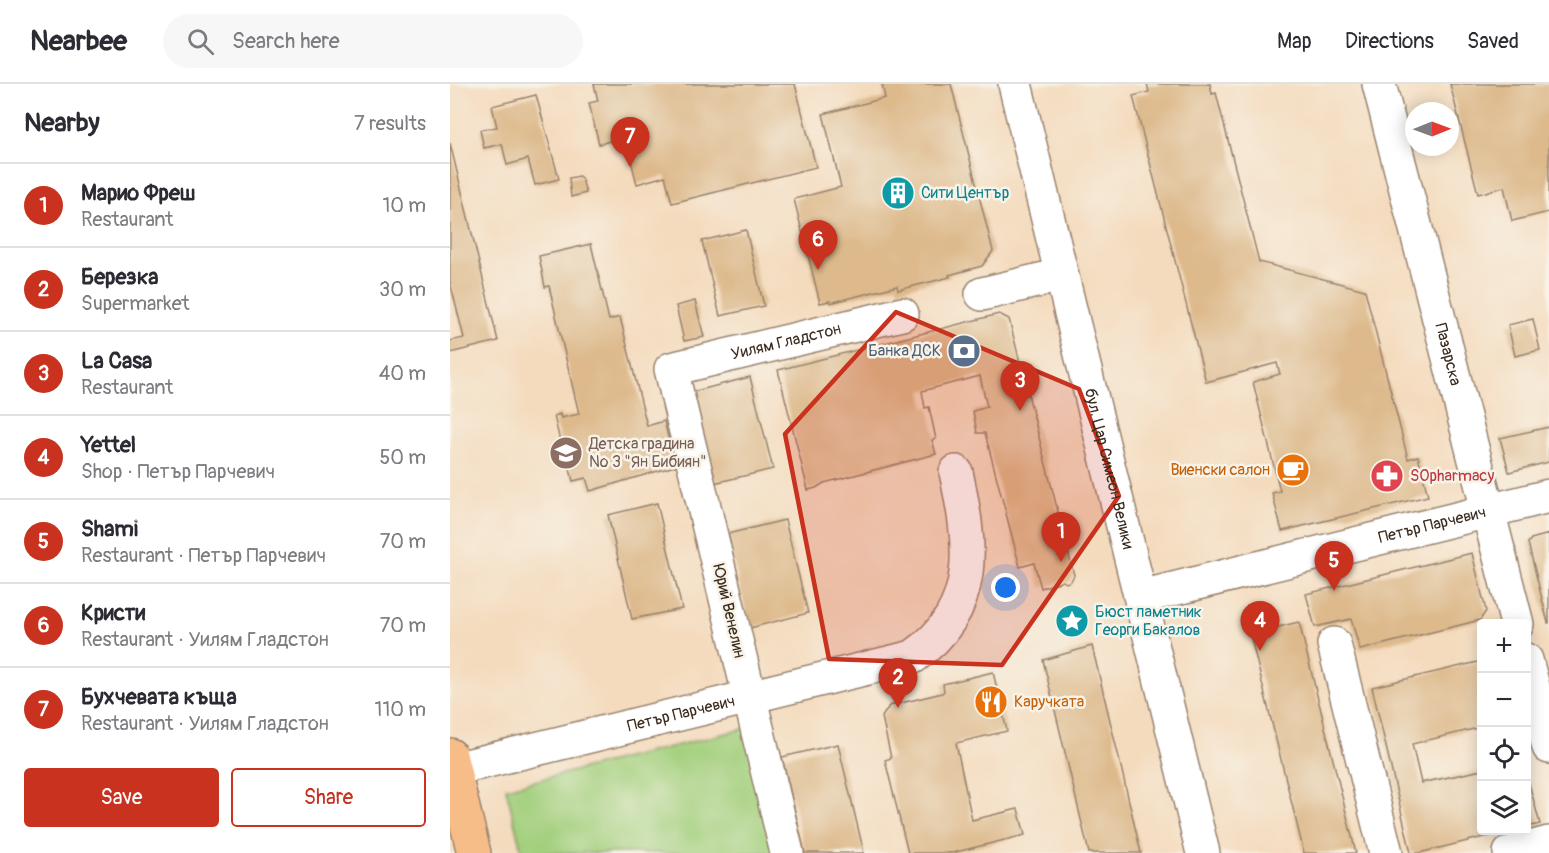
<!DOCTYPE html>
<html lang="en">
<head>
<meta charset="utf-8">
<style>
  body { margin:0; font-family:Pangolin,sans-serif; background:#f7f7f7; color:#2b2b33 }
  .controls { position:absolute; right:18px; bottom:18px; display:grid; overflow:hidden; border-radius:6px; box-shadow:0 3px 15px #0003 }
  .controls button { width:54px; height:54px; display:grid; place-items:center; padding:0; border:0; border-bottom:2px solid #e1e1e2; background:#fff; color:#2b2b33; font:30px sans-serif }
  .compass { position:absolute; left:955px; top:18px; width:54px; height:54px; border-radius:50%; background:#fff; box-shadow:0 3px 15px #0003; rotate:89deg }
  .you { position:absolute; left:556px; top:504px; width:21px; height:21px; margin:-15px; border:4px solid #fff; border-radius:50%; background:#1a73e8; box-shadow:0 0 0 9px #1a73e833 }
  .badge { display:grid; place-items:center; width:39px; height:39px; border-radius:50%; background:#c8321e; color:#fff; font-size:20px; font-weight:700 }
  .pin { position:absolute; translate:-50% -50px; filter:drop-shadow(0 2px 3px #0008) }
  .pin::after { content:''; position:absolute; top:32px; width:21px; height:18px; background:inherit; clip-path:polygon(0 0,100% 0,50% 100%) }
  .list { margin:0; padding:0; list-style:none }
  h2 { display:flex; justify-content:space-between; align-items:center; height:78px; margin:0; padding:0 24px; font-size:26px }
  h2 small { font-size:20px; font-weight:400; color:#7c7c81 }
  .list li { display:grid; grid-template-columns:39px 1fr auto; gap:18px; align-items:center; box-sizing:border-box; height:84px; padding:0 24px; border-top:2px solid #e1e1e2 }
  .list b { display:block; font-size:22px; white-space:nowrap }
  .list p { margin:0; font-size:20px; white-space:nowrap; color:#7c7c81 }
  .list em { font-size:20px; font-style:normal; color:#7c7c81 }
  .actions { display:flex; gap:12px; padding:18px 24px }
  .actions a { flex:1; padding:14px 0; border:2px solid #c8321e; border-radius:6px; text-align:center; font-size:21px; color:#c8321e }
  .actions .main { background:#c8321e; color:#fff }
  .icon { flex:none; width:33px; height:33px; fill:none; stroke:currentColor; stroke-width:2; stroke-linecap:round; stroke-linejoin:round }
  .map { position:relative; flex:none; width:1099px; height:769px; overflow:hidden }
  header { display:flex; align-items:center; gap:36px; box-sizing:border-box; height:84px; padding:0 30px; background:#fff; border-bottom:2px solid #e1e1e2 }
  header strong { font-size:28px }
  nav { display:flex; gap:33px; margin-inline-start:auto; font-size:21px }
  .search { width:420px; height:54px; background:#f7f7f7; display:flex; align-items:center; gap:15px; box-sizing:border-box; padding:0 21px; border-radius:33px; color:#7c7c81; font-size:22px }
  main { display:flex }
  aside { flex:1; background:#fff }
  .map>svg:first-child { display:block }
</style>
</head>
<body>
<header>
<strong>Nearbee</strong>
<div class="search"><svg class="icon" aria-label="search" viewBox="0 0 24 24"><circle cx="10" cy="10" r="6"/><path d="M15 15l6 6"/></svg>Search here</div>
<nav><a>Map</a><a>Directions</a><a>Saved</a></nav>
</header>
<main>
<aside>
<h2>Nearby<small>7 results</small></h2>
<ul class="list">
<li><span class="badge">1</span><div><b>Марио Фреш</b><p>Restaurant</p></div><em>10 m</em></li>
<li><span class="badge">2</span><div><b>Березка</b><p>Supermarket</p></div><em>30 m</em></li>
<li><span class="badge">3</span><div><b>La Casa</b><p>Restaurant</p></div><em>40 m</em></li>
<li><span class="badge">4</span><div><b>Yettel</b><p>Shop · Петър Парчевич</p></div><em>50 m</em></li>
<li><span class="badge">5</span><div><b>Shami</b><p>Restaurant · Петър Парчевич</p></div><em>70 m</em></li>
<li><span class="badge">6</span><div><b>Кристи</b><p>Restaurant · Уилям Гладстон</p></div><em>70 m</em></li>
<li><span class="badge">7</span><div><b>Бухчевата къща</b><p>Restaurant · Уилям Гладстон</p></div><em>110 m</em></li>
</ul>
<div class="actions"><a class="main">Save</a><a>Share</a></div>
</aside>
<div class="map">
<svg width="1099" height="769" viewBox="0 0 1099 769">
  <rect width="100%" height="100%" fill="#f7f3e8"/>
  <filter id="ink" filterUnits="userSpaceOnUse"><feTurbulence type="fractalNoise" baseFrequency=".0167" numOctaves="2"/><feDisplacementMap in="SourceGraphic" scale="12" xChannelSelector="R" yChannelSelector="G"/><feConvolveMatrix kernelMatrix="1 2 1 2 8 2 1 2 1" color-interpolation-filters="sRGB"/></filter>
  <filter id="wash" filterUnits="userSpaceOnUse"><feTurbulence type="fractalNoise" baseFrequency=".008" numOctaves="4" result="noise"/><feDisplacementMap in="SourceGraphic" scale="24" xChannelSelector="R" yChannelSelector="G"/><feGaussianBlur stdDeviation="1.35" result="paint"/><feColorMatrix in="noise" values="0 0 0 0 0 0 0 0 0 0 0 0 0 0 0 0 0 1.4 0 .05"/><feComposite in="paint" operator="in"/></filter>
  <g filter="url(#wash)">
    <rect width="100%" height="100%" fill="#f4dbbe"/>
    <path fill="#a2cf7c" stroke="#6e7c4d" stroke-width="1.5" d="M297 644 327 769H72L56 704Z"/>
    <g id="blocks">
      <path fill="#ddb98b" d="M144 0H345L366 83 222 119 215 92 187 100 175 53 149 60 139 19 148 17Z
        M432 0H501L543 167 532 182 499 191 500 193 448 206 447 202 380 219V217L370 219 344 115 391 103 373 30 435 14Z
        M697 0H760L762 10 766 9 809 178 915 206 958 375 968 372 978 412 832 447 822 409 830 407 803 298 830 290 827 279 756 298 683 12 699 8Z
        M1000 0H1099V128L1062 137 1054 103 1028 110Z
        M86 11 109 95 85 101 78 75 57 81 52 60 34 64 30 46 47 43 42 22Z
        M0 59 48 257 0 269V257L14 254 0 198Z
        M129 92 132 95 136 109 121 113 119 94Z
        M296 146 314 222 270 232 252 157Z
        M141 160 159 236 170 233 197 342 214 337 225 382 140 407 136 394 123 397 117 373 114 374 104 332 110 330 111 334 129 330 99 202 95 203 89 172Z
        M245 217 254 253 234 257 226 222Z
        M549 230 559 235 624 491 621 497 616 499 613 497 591 504 584 479 570 483 535 349H527L523 327 537 323 530 292 472 307 475 324 479 323 486 355 482 356 486 370 374 399 366 404 358 406 328 286Z
        M1083 235 1090 266 1065 272 1058 241Z
        M300 293 323 385 264 399 242 308Z
        M1099 343V378L1059 388 1050 354Z
        M207 419 232 525 182 535 158 431Z
        M335 436 358 529 300 544 277 450Z
        M1099 450V539H1098L1078 459 1081 455Z
        M1022 469 1036 527 1030 536 910 566 901 535 865 543 856 510Z
        M849 538 851 546 906 769H854L800 550Z
        M642 562 668 670 691 769H639L593 576Z
        M1032 577V643L962 660 971 699 1032 686V746L1058 747 969 769H961L922 603Z
        M543 588 557 647 506 659 522 736 568 725 575 751 502 769H458L435 676 441 674 432 633 439 622 492 609 494 607 493 600Z
        M388 660 414 769H355L332 673Z
        M1077 692 1090 740 1077 743Z"/>
    </g>
  </g>
  <g filter="url(#ink)">
    <use href="#blocks" fill-opacity="0" stroke="#98826e" stroke-width="1.5"/>
    <g fill="none" stroke-linecap="round" stroke-linejoin="round">
      <defs>
        <g id="minor">
          <path id="s1" d="M565 0 753 769"/>
          <path id="s2" d="M929 0 1067 540"/>
          <path d="M532 210 611 191"/>
          <path id="s3" d="M691 513 1099 412"/>
          <path d="M884 560 936 769"/>
          <path d="M1076 576 1099 663"/>
          <path id="s4" d="M0 686 463 573C532 524 521 460 506 388"/>
          <path id="s5" d="M337 769 221 285 452 230"/>
          <path d="M1060 769 1099 759"/>
        </g>
        <path id="major" d="M0 671 24 769"/>
      </defs>
      <use href="#minor" stroke="#98826e" stroke-width="36"/>
      <use href="#major" stroke="#98826e" stroke-width="36"/>
      <use href="#minor" stroke="#fff" stroke-width="33"/>
      <use href="#major" stroke="#f7bd88" stroke-width="33"/>
    </g>
  </g>
  <path fill="#c8321e" fill-opacity="0.2" stroke="#c8321e" stroke-width="4.5" stroke-linejoin="round" d="M446 228 629 305 669 412 552 581 379 575 335 350Z"/>
  <defs>
    <symbol id="building-disc" viewBox="-11 -11 22 22"><circle r="9.5" fill="#0f9aa8" stroke="#f7f3e8"/><path d="M-4-6H4V6H1V3H-1V6H-4ZM-2.5-4.3h1.7v1.8h-1.7ZM.8-4.3h1.7v1.8H.8ZM-2.5-1h1.7V.8h-1.7ZM.8-1h1.7V.8H.8Z" fill="#fff"/></symbol>
    <symbol id="bank-disc" viewBox="-11 -11 22 22"><circle r="9.5" fill="#5c6f8a" stroke="#f7f3e8"/><path d="M-6-4H6V4H-6ZM0-2.3a2.3 2.3 0 1 0 0 4.6a2.3 2.3 0 1 0 0-4.6Z" fill="#fff"/></symbol>
    <symbol id="school-disc" viewBox="-11 -11 22 22"><circle r="9.5" fill="#8d6e63" stroke="#f7f3e8"/><path d="M0-5L7-2L0 1L-7-2ZM-4 1L0 2.5L4 1V4Q0 6-4 4Z" fill="#fff"/></symbol>
    <symbol id="cafe-disc" viewBox="-11 -11 22 22"><circle r="9.5" fill="#e8710a" stroke="#f7f3e8"/><path d="M-5.5-4.5H6V0H3Q3 3.5 0 3.5H-2.5Q-5.5 3.5-5.5 0ZM3-3.2v2h1.7v-2ZM-6 4.5H4V6H-6Z" fill="#fff"/></symbol>
    <symbol id="pharmacy-disc" viewBox="-11 -11 22 22"><circle r="9.5" fill="#e0444e" stroke="#f7f3e8"/><path d="M-2-6h4v4h4v4h-4v4h-4v-4h-4v-4h4Z" fill="#fff"/></symbol>
    <symbol id="sight-disc" viewBox="-11 -11 22 22"><circle r="9.5" fill="#0f9aa8" stroke="#f7f3e8"/><path d="M0-6L1.8-2.2L6-1.7L2.9 1.2L3.7 5.4L0 3.3L-3.7 5.4L-2.9 1.2L-6-1.7L-1.8-2.2Z" fill="#fff"/></symbol>
    <symbol id="restaurant-disc" viewBox="-11 -11 22 22"><circle r="9.5" fill="#e8710a" stroke="#f7f3e8"/><path d="M-5-6h1v4h1v-4h1v4h1v-4h1v5L-1.5 .5V6h-2V.5L-5-1ZM5-6V6H3V1.5H1.5Q1.5-4 5-6Z" fill="#fff"/></symbol>
  </defs>
  <g fill-rule="evenodd">
    <use href="#building-disc" x="429" y="90" width="38" height="38"/>
    <use href="#bank-disc" x="495" y="248" width="38" height="38"/>
    <use href="#school-disc" x="97" y="350" width="38" height="38"/>
    <use href="#cafe-disc" x="824" y="367" width="38" height="38"/>
    <use href="#pharmacy-disc" x="918" y="373" width="38" height="38"/>
    <use href="#sight-disc" x="603" y="518" width="38" height="38"/>
    <use href="#restaurant-disc" x="522" y="599" width="38" height="38"/>
  </g>
  <g text-anchor="middle" dominant-baseline="central" stroke-width="5" stroke-linejoin="round" paint-order="stroke">
    <g font-size="16" fill="#0d838f" stroke="#f7f3e8" text-anchor="start">
      <text x="471" y="109">Сити Център</text>
      <text x="645" y="528">Бюст паметник<tspan x="645" dy="18">Георги Бакалов</tspan></text>
    </g>
    <g font-size="16" fill="#3b2a1e" stroke="#f7f3e8">
      <text stroke="none"><textPath href="#s5" startOffset="616">Уилям Гладстон</textPath></text>
      <text stroke="none"><textPath href="#s2" startOffset="279">Пазарска</textPath></text>
      <text stroke="none"><textPath href="#s1" startOffset="396">бул. Цар Симеон Велики</textPath></text>
      <text stroke="none"><textPath href="#s3" startOffset="300">Петър Парчевич</textPath></text>
      <text transform="translate(279 527) rotate(77)">Юрий Венелин</text>
      <text stroke="none"><textPath href="#s4" startOffset="238">Петър Парчевич</textPath></text>
    </g>
    <g font-size="16" fill="#4e5e75" stroke="#f7f3e8" text-anchor="end">
      <text x="491" y="267">Банка ДСК</text>
    </g>
    <g font-size="16" fill="#785e54" stroke="#f7f3e8" text-anchor="start">
      <text x="139" y="360">Детска градина<tspan x="139" dy="18">№ 3 "Ян Бибиян"</tspan></text>
    </g>
    <g font-size="16" fill="#c56008" stroke="#f7f3e8" text-anchor="end">
      <text x="820" y="386">Виенски салон</text>
      <text x="564" y="618" text-anchor="start">Каручката</text>
    </g>
    <g font-size="16" fill="#be3a42" stroke="#f7f3e8" text-anchor="start">
      <text x="960" y="392">SOpharmacy</text>
    </g>
  </g>
</svg>
<div class="controls">
<button>+</button>
<button>−</button>
<button><svg class="icon" aria-label="locate" viewBox="0 0 24 24"><circle cx="12" cy="12" r="6"/><path d="M12 2v4M12 18v4M2 12h4M18 12h4"/></svg></button>
<button><svg class="icon" aria-label="layers" viewBox="0 0 24 24"><path d="M12 4l9 5-9 5-9-5zM3 14l9 5 9-5"/></svg></button>
</div>
<svg class="compass" viewBox="-18 -18 36 36"><path d="M0-13l5 13h-10z" fill="#e53935"/><path d="M0 13l5-13h-10z" fill="#7c7c81"/></svg>
<div class="you"></div>
<div class="pin badge" style="left:611px;top:478px">1</div>
<div class="pin badge" style="left:448px;top:624px">2</div>
<div class="pin badge" style="left:570px;top:327px">3</div>
<div class="pin badge" style="left:810px;top:567px">4</div>
<div class="pin badge" style="left:884px;top:507px">5</div>
<div class="pin badge" style="left:368px;top:186px">6</div>
<div class="pin badge" style="left:180px;top:83px">7</div>
</div>
</main>
</body>
</html>
